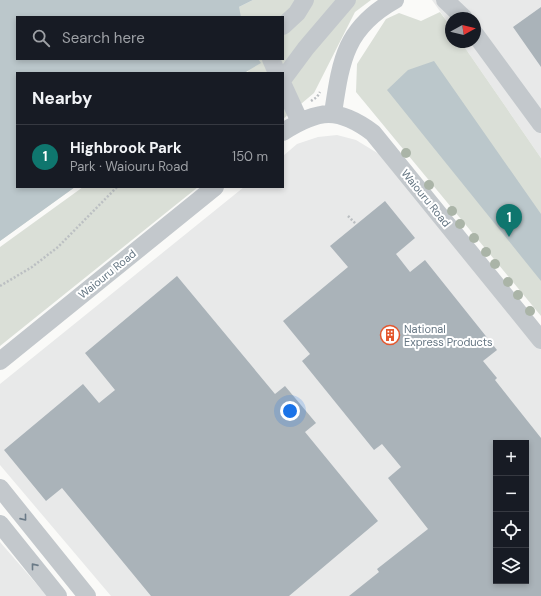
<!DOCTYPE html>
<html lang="en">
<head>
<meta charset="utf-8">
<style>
  body { margin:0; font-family:"DM Sans",sans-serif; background:#20242c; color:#f1f3f6 }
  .controls { position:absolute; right:12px; bottom:12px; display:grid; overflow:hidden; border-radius:0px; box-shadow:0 2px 6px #0003 }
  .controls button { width:36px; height:36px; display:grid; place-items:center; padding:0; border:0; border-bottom:1px solid #363941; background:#171b24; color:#f1f3f6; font:20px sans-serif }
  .compass { position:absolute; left:445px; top:12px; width:36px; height:36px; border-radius:50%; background:#171b24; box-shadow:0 2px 6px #0003; rotate:82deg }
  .you { position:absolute; left:290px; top:411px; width:14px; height:14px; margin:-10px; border:3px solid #fff; border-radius:50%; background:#1a73e8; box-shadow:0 0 0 6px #1a73e833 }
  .badge { display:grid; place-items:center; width:26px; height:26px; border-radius:50%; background:#0f766e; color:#fff; font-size:13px; font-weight:700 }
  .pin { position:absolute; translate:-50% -33px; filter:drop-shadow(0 1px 2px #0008) }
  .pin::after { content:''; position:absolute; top:21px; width:14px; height:12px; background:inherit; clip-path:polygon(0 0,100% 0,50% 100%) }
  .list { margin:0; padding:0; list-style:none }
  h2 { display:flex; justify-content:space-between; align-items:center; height:52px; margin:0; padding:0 16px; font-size:17px }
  h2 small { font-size:13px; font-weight:400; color:#9ea1a6 }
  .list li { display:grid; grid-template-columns:26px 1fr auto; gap:12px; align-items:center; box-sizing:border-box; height:64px; padding:0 16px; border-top:1px solid #363941 }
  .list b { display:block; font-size:15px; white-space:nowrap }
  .list p { margin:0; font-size:13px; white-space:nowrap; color:#9ea1a6 }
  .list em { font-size:13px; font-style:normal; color:#9ea1a6 }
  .icon { flex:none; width:22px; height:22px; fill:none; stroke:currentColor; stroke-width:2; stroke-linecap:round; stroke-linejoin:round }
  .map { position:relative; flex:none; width:541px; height:596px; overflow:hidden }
  .search { position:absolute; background:#171b24; box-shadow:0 2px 6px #0003; left:16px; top:16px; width:268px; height:44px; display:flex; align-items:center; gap:10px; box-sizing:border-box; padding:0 14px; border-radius:0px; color:#9ea1a6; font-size:15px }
  .panel { position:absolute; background:#171b24; box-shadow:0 2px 6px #0003; left:16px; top:72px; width:268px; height:116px; border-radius:0px }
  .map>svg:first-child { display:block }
</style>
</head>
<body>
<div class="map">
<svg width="541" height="596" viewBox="0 0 541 596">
  <rect width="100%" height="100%" fill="#fafaf8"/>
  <path fill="#e8e9e9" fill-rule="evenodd" d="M432 0H541V158L461 42H475V18H451V27Z
    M337 135 356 140 379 154 541 349V596H111L0 465V384L244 187H283V156L297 144 318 137ZM496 443H526V581H496Z
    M0 542 47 596H0Z"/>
  <path fill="#dadfd7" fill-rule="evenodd" d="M0 0H224L239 7 253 0H371L355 12 314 93 283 119V73H246L250 70 244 73H17V187H75L0 241ZM17 17H283V59H17Z
    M440 12 451 27V42H461L541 158V316L356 92 357 64 386 19 399 13 421 21Z
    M83 187H198L0 346V247Z"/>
  <path fill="#bbc7cb" d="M0 0H253L239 7 241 17H17V59H258L261 63 244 73H17V187H75L0 241Z
    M434 61 541 214V281L387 90 408 70Z"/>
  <path fill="#aab3b9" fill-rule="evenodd" d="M541 7V67L513 27Z
    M385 201 415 238 396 254 410 272 425 260 497 350 483 361 497 378 495 380 541 438V596H349L379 572 377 569 428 529 388 478 401 467 382 444 374 450 302 361 310 354 283 321 348 267 330 246ZM496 443H526V581H496Z
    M177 276 275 394 285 386 316 423 305 432 378 521 289 596H151L62 488 46 501 4 450 83 384 99 403 115 390 85 353Z"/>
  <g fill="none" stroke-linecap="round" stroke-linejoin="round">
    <path stroke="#bbbfc2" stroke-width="2.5" stroke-dasharray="2 2" stroke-linecap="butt" d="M311 101 317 97 320 92
      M348 216 356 224
      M0 286 32 267 58 247 117 187"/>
    <path stroke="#c3c8cc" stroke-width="18" d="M445 0 464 18
      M283 26 297 13 305 0
      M475 34 541 124
      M271 59 277 73
      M283 79 306 48 347 0
      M283 85 300 122
      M333 113C341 60 345 28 395 0
      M283 132C319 109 338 107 373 133L541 340
      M0 361 215 187
      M0 488 87 596
      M0 524 58 596"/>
  </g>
  <g fill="#aab4a7">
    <circle cx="406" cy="153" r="5"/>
    <circle cx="429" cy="185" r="5"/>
    <circle cx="452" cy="211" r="5"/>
    <circle cx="460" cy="224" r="5"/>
    <circle cx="474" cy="238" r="5"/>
    <circle cx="486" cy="252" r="5"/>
    <circle cx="495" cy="264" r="5"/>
    <circle cx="508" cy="282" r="5"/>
    <circle cx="518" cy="295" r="5"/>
    <circle cx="530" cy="311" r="5"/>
  </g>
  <defs><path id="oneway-chevron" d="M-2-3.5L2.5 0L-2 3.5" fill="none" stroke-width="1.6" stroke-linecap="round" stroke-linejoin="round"/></defs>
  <g stroke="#6a7a87">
    <use href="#oneway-chevron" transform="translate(24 518) rotate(51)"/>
    <use href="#oneway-chevron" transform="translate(34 566) rotate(-129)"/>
  </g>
  <defs>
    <symbol id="building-ring" viewBox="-11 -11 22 22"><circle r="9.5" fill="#fff" stroke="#e4572e" stroke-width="1.5"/><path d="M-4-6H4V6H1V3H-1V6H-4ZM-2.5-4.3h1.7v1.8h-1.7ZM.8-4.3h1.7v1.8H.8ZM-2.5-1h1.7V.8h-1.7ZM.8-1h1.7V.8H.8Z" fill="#e4572e"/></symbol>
  </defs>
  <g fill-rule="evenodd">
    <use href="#building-ring" x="379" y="324" width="22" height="22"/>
  </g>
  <g text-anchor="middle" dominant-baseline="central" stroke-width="4" stroke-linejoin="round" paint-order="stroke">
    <g font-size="11" fill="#657683" stroke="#fff">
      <text transform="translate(426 198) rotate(51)">Waiouru Road</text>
      <text transform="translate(107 274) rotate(-39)">Waiouru Road</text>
    </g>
    <g font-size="11" fill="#657683" stroke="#fff" text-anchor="start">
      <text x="404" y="329">National<tspan x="404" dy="13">Express Products</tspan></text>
    </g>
  </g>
</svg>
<div class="controls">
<button>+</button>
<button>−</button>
<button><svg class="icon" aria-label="locate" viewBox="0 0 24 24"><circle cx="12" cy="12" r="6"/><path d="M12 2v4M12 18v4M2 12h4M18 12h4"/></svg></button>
<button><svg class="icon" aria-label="layers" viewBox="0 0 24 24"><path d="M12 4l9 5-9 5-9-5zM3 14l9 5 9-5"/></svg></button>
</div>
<svg class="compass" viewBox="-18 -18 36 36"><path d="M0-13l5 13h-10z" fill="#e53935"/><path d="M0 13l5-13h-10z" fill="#9ea1a6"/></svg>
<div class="you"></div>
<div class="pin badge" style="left:509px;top:237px">1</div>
<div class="search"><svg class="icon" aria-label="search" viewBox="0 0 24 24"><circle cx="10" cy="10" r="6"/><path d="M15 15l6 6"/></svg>Search here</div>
<section class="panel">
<h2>Nearby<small></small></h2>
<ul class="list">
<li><span class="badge">1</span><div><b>Highbrook Park</b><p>Park · Waiouru Road</p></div><em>150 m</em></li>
</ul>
</section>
</div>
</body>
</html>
